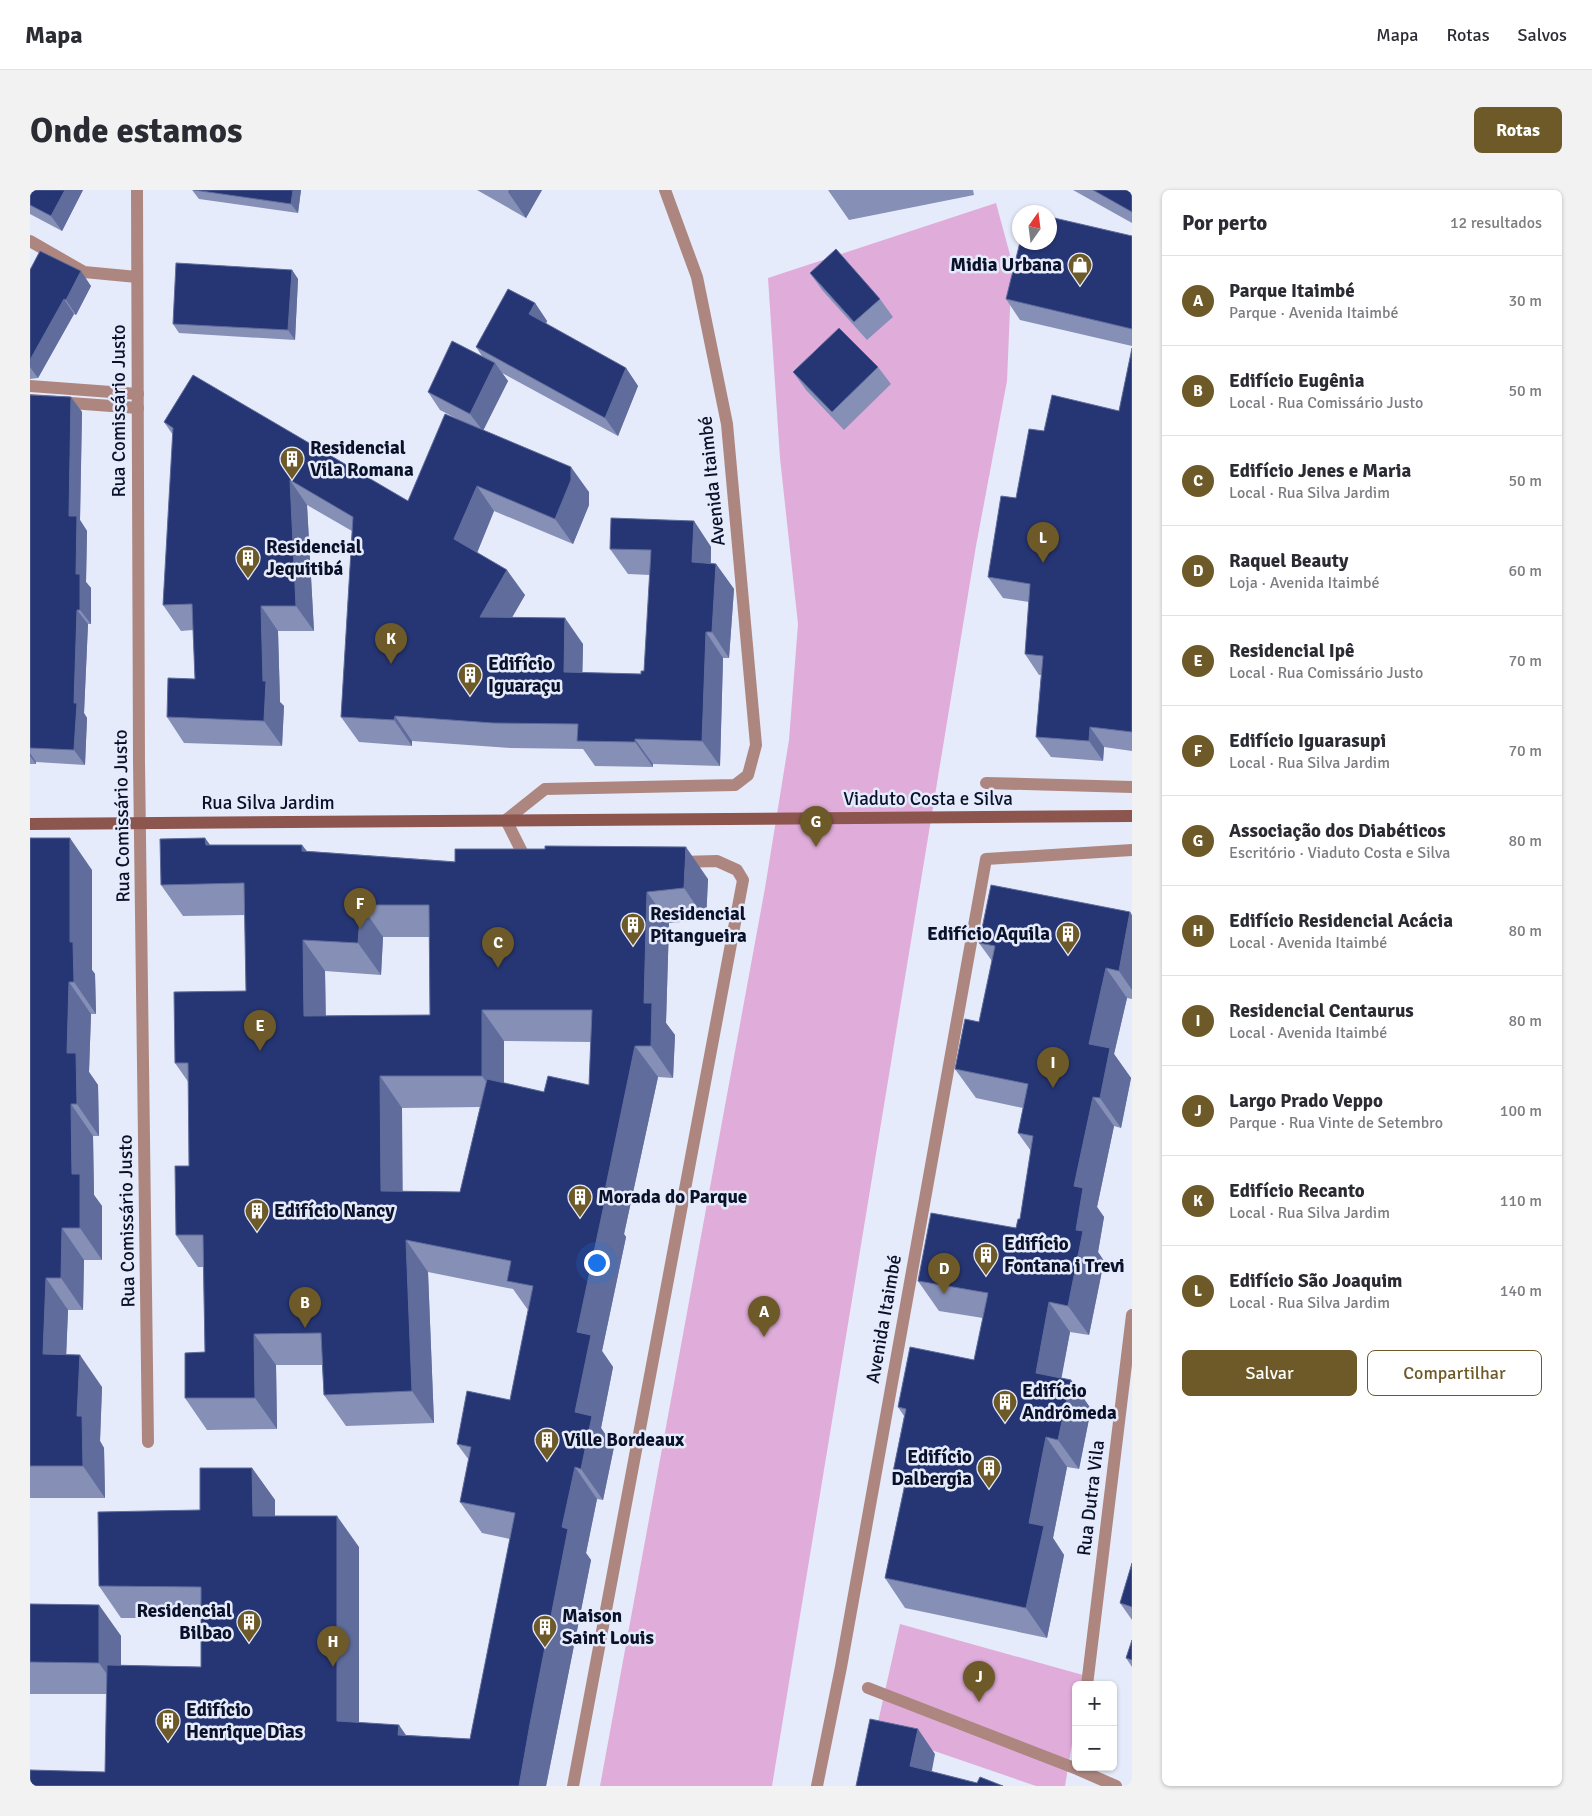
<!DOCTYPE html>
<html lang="pt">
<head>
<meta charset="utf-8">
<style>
  body { margin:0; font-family:Signika,sans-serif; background:#f2f2f3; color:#2b2b33 }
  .controls { position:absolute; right:15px; bottom:15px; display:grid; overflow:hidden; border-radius:8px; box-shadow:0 1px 4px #0004 }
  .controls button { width:45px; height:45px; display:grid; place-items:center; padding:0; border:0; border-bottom:1px solid #e1e1e2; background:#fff; color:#2b2b33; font:25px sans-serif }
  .compass { position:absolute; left:982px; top:15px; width:45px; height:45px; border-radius:50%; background:#fff; box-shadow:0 1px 4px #0004; rotate:14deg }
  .you { position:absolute; left:566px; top:1072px; width:18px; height:18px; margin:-12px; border:4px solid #fff; border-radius:50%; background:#1a73e8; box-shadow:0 0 0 8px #1a73e833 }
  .badge { display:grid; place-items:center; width:32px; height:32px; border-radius:50%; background:#6d5a28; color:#fff; font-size:16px; font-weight:700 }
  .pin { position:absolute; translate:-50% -41px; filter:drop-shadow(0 1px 2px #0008) }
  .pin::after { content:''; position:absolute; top:26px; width:18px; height:15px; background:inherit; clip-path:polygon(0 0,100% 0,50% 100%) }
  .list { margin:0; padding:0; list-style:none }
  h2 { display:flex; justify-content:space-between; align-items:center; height:65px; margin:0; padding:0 20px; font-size:21px }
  h2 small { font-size:16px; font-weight:400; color:#7c7c81 }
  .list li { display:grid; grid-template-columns:32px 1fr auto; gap:15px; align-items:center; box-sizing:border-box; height:90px; padding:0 20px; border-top:1px solid #e1e1e2 }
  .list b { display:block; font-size:19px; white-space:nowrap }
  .list p { margin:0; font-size:16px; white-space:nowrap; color:#7c7c81 }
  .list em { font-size:16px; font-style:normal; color:#7c7c81 }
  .actions { display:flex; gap:10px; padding:15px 20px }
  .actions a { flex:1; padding:11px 0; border:1px solid #6d5a28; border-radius:8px; text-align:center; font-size:18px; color:#6d5a28 }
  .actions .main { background:#6d5a28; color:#fff }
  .map { position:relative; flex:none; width:1102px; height:1596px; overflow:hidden; border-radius:8px }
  header { display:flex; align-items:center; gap:30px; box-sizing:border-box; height:70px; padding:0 25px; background:#fff; border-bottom:1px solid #e1e1e2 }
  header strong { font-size:24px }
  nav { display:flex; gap:28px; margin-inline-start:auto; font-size:18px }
  .intro { display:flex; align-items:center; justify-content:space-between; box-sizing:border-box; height:120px; padding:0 30px }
  h1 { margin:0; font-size:35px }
  .button { padding:12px 22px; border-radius:8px; background:#6d5a28; color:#fff; font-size:18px; font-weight:700 }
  main { display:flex; gap:30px; padding:0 30px }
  aside { flex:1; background:#fff; border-radius:8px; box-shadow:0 1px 4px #0004 }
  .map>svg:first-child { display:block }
</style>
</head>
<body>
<header>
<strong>Mapa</strong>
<nav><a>Mapa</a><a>Rotas</a><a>Salvos</a></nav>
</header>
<div class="intro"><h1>Onde estamos</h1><a class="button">Rotas</a></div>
<main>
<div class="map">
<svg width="1102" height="1596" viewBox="0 0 1102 1596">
  <rect width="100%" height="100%" fill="#e5ebfa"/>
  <path fill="#e0addb" d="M966 13 982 72 977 191 946 356 742 1596H570L735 698 759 550 768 434 750 268 738 88Z
    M870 1434 1053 1485 1051 1495H1046V1530L1035 1596H1006L846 1541Z"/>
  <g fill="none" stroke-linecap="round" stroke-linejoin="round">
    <path stroke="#ad8680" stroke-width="12" d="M0 51 54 82 107 87
      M0 196 108 204
      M0 210 108 218"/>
    <path stroke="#ad8680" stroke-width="12" d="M107 0 109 572 118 1252
      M956 593 1102 597
      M501 672H497L476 630 515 599 705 595 718 585 726 555 697 234 667 87 635 0
      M1057 1495 1102 1125
      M838 1498 1047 1579 1086 1596
      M543 1596 713 690 707 680 687 671 651 672
      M787 1596 811 1477 956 669 1102 660"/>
    <path stroke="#8c564e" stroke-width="12" d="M0 634 1102 626"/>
  </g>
  <path fill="#8690b7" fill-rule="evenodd" d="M0 0H53L32 41 0 24Z
    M162 0H271L268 23 169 9Z
    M447 0H512L496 28Z
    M798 0H943L944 5 819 30Z
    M1043 0H1102V33Z
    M1102 46V156L990 130 976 109Z
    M0 80 61 96 46 125 44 124 8 188 0 189Z
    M262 80 268 89 265 150 149 143 143 134Z
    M780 83 850 109 863 127 837 150 792 100Z
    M505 113 517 131 516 134 596 178 608 196 588 246 472 183 478 191 453 240 559 302V315L543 354 464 321 447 363 495 405 482 427 553 454 552 483 611 484 614 481 620 385 598 384 580 359 664 331 681 357V373L686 374 704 399 699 468H693L690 576 623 574V577L565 576 553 559 481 558 382 551V556L329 552 311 527 322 341 277 315 284 441H248L250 512 254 516 252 556 154 553 137 527 165 489 163 440 151 441 133 415 143 245 134 232 378 311 433 232 410 220 398 202 452 166 446 157Z
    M1102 158V561L1074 557 1073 571 1021 567 1006 547 1011 485H1009L995 464 999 412 973 408 958 387 986 308 1014 241 1089 221Z
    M848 177 861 194 814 240 776 200 763 182Z
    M0 205 41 207 52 222 50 330 57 341 56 392 61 398V434H58L54 523 57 528 55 575 6 572V574H0Z
    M0 648 62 680V780L65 784 66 824H61L59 882 68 895 69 946H63L64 1005 72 1016V1070H54L53 1120H38L36 1165 72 1197 70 1251 74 1258 75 1308H0Z
    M175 648 180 655H272L277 661 678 689 676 730 639 733 636 833 645 845 643 888 628 887 594 1044 596 1047 572 1161 583 1177 571 1238 584 1257 573 1310 567 1309 556 1363 561 1370 522 1566 516 1596H0L75 1582 77 1504H0V1414L69 1415 91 1446V1475L171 1477V1428H91L69 1396 170 1320 222 1278 245 1310V1326L329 1357V1533L376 1545 440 1549 480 1349 452 1343 430 1312 439 1270 427 1254 480 1210 498 1120 483 1099 398 1082 404 1233 316 1236 294 1205 292 1175H246L247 1239 177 1240 155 1208 175 1162 173 1077H168L146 1045 159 976V893L145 873 216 801 215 725 153 726 131 695ZM353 747H399L400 825 296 826 295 781 351 785ZM474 851 561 852 559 895 514 902 474 893ZM450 917 430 1002 372 1001V918Z
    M1102 725V809L1097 808 1084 864 1101 888 1091 938 1084 936 1067 1017 1074 1027 1068 1062 1074 1071 1059 1145 1040 1142 1031 1188 1041 1190 1061 1219 1049 1279 1037 1277 1023 1348 1034 1365 1017 1448 875 1418 855 1388 874 1297 863 1282 874 1226 868 1217 944 1170 953 1128 909 1121 888 1091 986 1038 990 1029 1001 961 988 943 993 918 946 908 925 879 949 832 962 771 949 753Z
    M1102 1373V1430L1090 1413Z
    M1102 1450V1477L1096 1468Z"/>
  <path fill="#5f6c9c" d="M35 0H53L32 41 21 26Z
    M263 0H271L268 23 261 14Z
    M479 0H512L496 28 478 2Z
    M262 80 268 89 265 150 258 140Z
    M51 81 61 96 46 125 36 110Z
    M34 109 44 124 8 188 0 177V170Z
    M505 113 517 131 511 142 499 124Z
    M465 173 478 191 453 241 440 224Z
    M596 178 608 196 588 246 575 228Z
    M41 207 52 222 50 330 57 341 56 392 61 398V434L50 420 39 326Z
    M541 277 559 302V315L543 354 525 329Z
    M260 290 277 315 284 441 266 416Z
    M447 296 464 321 442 375 424 349Z
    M664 331 681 357 680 398 662 372Z
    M686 374 704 399 699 468 682 442Z
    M477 380 495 405 468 452 450 427Z
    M231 416 248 441 250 512 254 516 252 556 234 531Z
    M47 420 58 434 54 523 57 528 55 575 44 560V513Z
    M535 428 553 454 552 508 534 482Z
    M676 442 693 468 690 576 672 551Z
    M365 526 382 551V556L364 530Z
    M1060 537 1074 557 1073 571 1059 551Z
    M605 549 623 574V577L605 552Z
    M0 563 6 572V574L0 566Z
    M40 648 62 680V780L65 784 66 824 44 792 40 752Z
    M175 648 198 680 176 655Z
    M272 655 294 686 272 661Z
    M656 657 678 689 676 730 654 698Z
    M617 702 639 733 636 833 645 845 643 888 621 856 614 813Z
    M331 715 353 747 351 785 328 753Z
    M1100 722 1102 725V800L1089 781Z
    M273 750 295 781 296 858 274 826Z
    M1076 778 1097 808 1084 864 1101 888 1091 938 1070 908 1059 854Z
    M39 792 61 824 59 882 68 895 69 946 47 914 37 863Z
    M452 820 474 851V917L452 886Z
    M605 856 628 887 594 1044 596 1047 572 1161 583 1177 571 1238 584 1257 573 1310 551 1279 545 1222 547 1142 572 1015Z
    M350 886 372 918 373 1032 351 1001Z
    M1063 907 1084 936 1067 1017 1074 1027 1068 1062 1074 1071 1059 1145 1038 1116 1046 1040 1044 996Z
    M41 914 63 946 64 1005 72 1016V1070L50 1038 42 984Z
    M32 1038 54 1070 53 1120 31 1088Z
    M376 1050 398 1082 404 1233 382 1201Z
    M16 1088 38 1120 35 1196 13 1164Z
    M1019 1112 1040 1142 1027 1212 1006 1183Z
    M224 1144 246 1175 247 1239 225 1208Z
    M50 1165 72 1197 70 1251 74 1258 75 1308 53 1276 47 1226Z
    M1041 1190 1061 1219 1049 1279 1028 1250Z
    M1016 1247 1037 1277 1023 1348 1034 1365 1017 1448 996 1418 999 1333Z
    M545 1277 567 1309 556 1363 561 1370 522 1566 516 1596H489L532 1337Z
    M222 1278 245 1310V1358L223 1326Z
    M307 1326 329 1357V1563L307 1531Z
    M69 1415 91 1446V1504L69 1473Z
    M369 1535 391 1567 368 1545Z
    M888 1539 905 1564 899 1596 880 1576Z"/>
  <path fill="#263674" stroke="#5f6c9c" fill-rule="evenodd" d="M0 0H35L21 26 0 15Z
    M164 0H263L261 14Z
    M1063 0H1102V22Z
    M1020 27 1102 46V139L976 109 990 52H1020Z
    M806 59 850 109 824 132 780 83Z
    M10 61 51 81 36 110 34 109 0 170V80Z
    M146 73 262 80 258 140 143 134Z
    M478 99 505 113 499 124 596 178 575 228 446 157Z
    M809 138 848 177 802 222 763 182Z
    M422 151 465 173 440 224 398 202Z
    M1102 158V542L1060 537 1059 551 1006 547 1013 466 995 464 1000 394 958 387 971 306 986 308 999 239 1014 241 1022 205 1089 221Z
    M163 185 378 311 415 224 541 277V290L525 329 447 296 424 349 477 380 450 427 535 428 534 482 611 484V481H614L621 360 580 359 581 328 664 331 662 372 686 374 682 442H676L672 551 605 549V552L547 551 548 534 463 533 365 526 364 530 311 527 323 327 260 290 266 416H231L233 491H236L234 531 137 527 138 488 165 489 162 414 133 415 143 238 134 232Z
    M0 205 41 207 39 326H47L46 384H50V420H47L44 513H47L44 560 0 558Z
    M0 648H40V752H43L44 792H39L37 863H46L47 914H41L42 984H50V1038H32L31 1088H16L13 1164 50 1165 47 1226H52L53 1276H0Z
    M175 648 176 655H272V661L425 672V659H515V656L656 657 654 698 617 702 614 813H622L621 856H605L572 1015H574L547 1142 561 1145 545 1222 562 1226 551 1279 545 1277 532 1337 538 1339 500 1534 489 1596H0V1580L75 1582 77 1475 171 1477V1397L69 1396 68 1322 170 1320V1278H222L223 1326H307V1531L369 1535 368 1545 440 1549 485 1323 430 1312 441 1257 427 1254 437 1201 480 1210 503 1096 477 1091 481 1071 376 1050 382 1201 294 1205 291 1143 224 1144 225 1208H155V1163L175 1162 173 1045H146L145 976H159L158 873H145L144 802 216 801 214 693 131 695 130 649ZM331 715H399L400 825 274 826 273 750 328 753ZM452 820H562L559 895 518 886 514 902 457 889 430 1002 351 1001 350 886H452Z
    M961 695 1100 722 1089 781 1076 778 1059 854 1080 858 1070 908 1063 907 1044 996 1053 998 1046 1040 1053 1041 1038 1116 1019 1112 1006 1183 1041 1190 1028 1250 1016 1247 999 1333 1014 1336 996 1418 855 1388 877 1285 863 1282 876 1219 868 1217 880 1157 944 1170 958 1103 888 1091 901 1023 986 1038 988 1029H990L1003 946 988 943 998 894 925 879 935 829 949 832 965 756 949 753Z
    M1102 1373V1417L1090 1413Z
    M0 1414 69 1415V1473L0 1472Z
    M1102 1450V1470L1096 1468Z
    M840 1529 888 1539 880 1576 947 1593 950 1587 973 1596H826Z"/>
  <defs>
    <symbol id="shop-pin" viewBox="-11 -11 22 30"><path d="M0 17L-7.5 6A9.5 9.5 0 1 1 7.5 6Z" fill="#6d5a28" stroke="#e5ebfa"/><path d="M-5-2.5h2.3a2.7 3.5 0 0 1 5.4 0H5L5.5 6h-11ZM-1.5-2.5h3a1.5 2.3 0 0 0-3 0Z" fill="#fff"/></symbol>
    <symbol id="building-pin" viewBox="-11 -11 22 30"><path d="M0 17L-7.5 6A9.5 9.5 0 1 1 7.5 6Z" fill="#6d5a28" stroke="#e5ebfa"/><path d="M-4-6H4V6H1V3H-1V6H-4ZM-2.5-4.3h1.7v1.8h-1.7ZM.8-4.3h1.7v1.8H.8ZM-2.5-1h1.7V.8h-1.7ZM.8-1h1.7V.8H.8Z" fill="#fff"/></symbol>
  </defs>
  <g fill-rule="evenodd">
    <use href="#shop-pin" x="1036" y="61" width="28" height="38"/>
    <use href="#building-pin" x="248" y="255" width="28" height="38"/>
    <use href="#building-pin" x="204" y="354" width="28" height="38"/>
    <use href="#building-pin" x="426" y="471" width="28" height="38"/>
    <use href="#building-pin" x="589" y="721" width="28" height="38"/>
    <use href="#building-pin" x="1024" y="730" width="28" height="38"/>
    <use href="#building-pin" x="536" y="993" width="28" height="38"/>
    <use href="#building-pin" x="213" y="1007" width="28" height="38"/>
    <use href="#building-pin" x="942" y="1051" width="28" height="38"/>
    <use href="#building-pin" x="961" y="1198" width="28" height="38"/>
    <use href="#building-pin" x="503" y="1236" width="28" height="38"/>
    <use href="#building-pin" x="945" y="1264" width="28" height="38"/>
    <use href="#building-pin" x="205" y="1418" width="28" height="38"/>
    <use href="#building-pin" x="501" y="1423" width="28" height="38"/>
    <use href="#building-pin" x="124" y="1517" width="28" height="38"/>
  </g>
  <g text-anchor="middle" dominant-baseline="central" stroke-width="5" stroke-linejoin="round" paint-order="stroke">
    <g font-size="19" font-weight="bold" fill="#0a112b" stroke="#e5ebfa" text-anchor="start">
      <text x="1032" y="75" text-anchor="end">Midia Urbana</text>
      <text x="280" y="258">Residencial<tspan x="280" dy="22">Vila Romana</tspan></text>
      <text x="236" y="357">Residencial<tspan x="236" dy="22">Jequitibá</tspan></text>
      <text x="458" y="474">Edifício<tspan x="458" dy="22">Iguaraçu</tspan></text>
      <text x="620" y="724">Residencial<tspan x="620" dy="22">Pitangueira</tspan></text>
      <text x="1020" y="744" text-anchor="end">Edifício Aquila</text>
      <text x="568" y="1007">Morada do Parque</text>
      <text x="244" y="1021">Edifício Nancy</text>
      <text x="974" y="1054">Edifício<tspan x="974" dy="22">Fontana i Trevi</tspan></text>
      <text x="992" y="1201">Edifício<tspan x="992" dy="22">Andrômeda</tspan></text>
      <text x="534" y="1250">Ville Bordeaux</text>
      <text x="942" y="1267" text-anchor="end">Edifício<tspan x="942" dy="22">Dalbergia</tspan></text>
      <text x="202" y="1421" text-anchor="end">Residencial<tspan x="202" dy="22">Bilbao</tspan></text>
      <text x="532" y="1426">Maison<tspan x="532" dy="22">Saint Louis</tspan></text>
      <text x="156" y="1520">Edifício<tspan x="156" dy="22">Henrique Dias</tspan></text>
    </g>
    <g font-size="19" fill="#0a112b" stroke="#e5ebfa">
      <text transform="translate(89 221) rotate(-90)">Rua Comissário Justo</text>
      <text transform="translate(682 291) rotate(-96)">Avenida Itaimbé</text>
      <text x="898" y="609">Viaduto Costa e Silva</text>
      <text x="238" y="613">Rua Silva Jardim</text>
      <text transform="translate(92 626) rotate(-91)">Rua Comissário Justo</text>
      <text transform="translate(97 1031) rotate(-91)">Rua Comissário Justo</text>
      <text transform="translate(854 1129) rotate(-80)">Avenida Itaimbé</text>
      <text transform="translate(1061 1308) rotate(-83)">Rua Dutra Vila</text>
    </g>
  </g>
</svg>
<div class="controls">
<button>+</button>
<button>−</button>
</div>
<svg class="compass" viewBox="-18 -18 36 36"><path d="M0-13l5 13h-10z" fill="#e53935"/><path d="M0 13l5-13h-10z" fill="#7c7c81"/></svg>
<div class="you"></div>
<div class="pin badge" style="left:734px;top:1147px">A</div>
<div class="pin badge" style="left:275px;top:1138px">B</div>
<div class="pin badge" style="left:468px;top:778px">C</div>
<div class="pin badge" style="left:914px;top:1104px">D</div>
<div class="pin badge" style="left:230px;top:861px">E</div>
<div class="pin badge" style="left:330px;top:739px">F</div>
<div class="pin badge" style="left:786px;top:657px">G</div>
<div class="pin badge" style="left:303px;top:1477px">H</div>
<div class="pin badge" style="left:1023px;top:898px">I</div>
<div class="pin badge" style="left:949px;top:1512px">J</div>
<div class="pin badge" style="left:361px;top:474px">K</div>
<div class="pin badge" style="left:1013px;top:373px">L</div>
</div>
<aside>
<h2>Por perto<small>12 resultados</small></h2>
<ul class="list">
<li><span class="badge">A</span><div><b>Parque Itaimbé</b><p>Parque · Avenida Itaimbé</p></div><em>30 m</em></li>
<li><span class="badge">B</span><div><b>Edifício Eugênia</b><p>Local · Rua Comissário Justo</p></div><em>50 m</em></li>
<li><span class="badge">C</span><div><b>Edifício Jenes e Maria</b><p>Local · Rua Silva Jardim</p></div><em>50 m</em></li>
<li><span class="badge">D</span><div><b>Raquel Beauty</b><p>Loja · Avenida Itaimbé</p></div><em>60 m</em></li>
<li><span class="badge">E</span><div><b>Residencial Ipê</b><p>Local · Rua Comissário Justo</p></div><em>70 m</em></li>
<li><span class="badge">F</span><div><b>Edifício Iguarasupi</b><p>Local · Rua Silva Jardim</p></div><em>70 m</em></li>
<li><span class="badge">G</span><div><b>Associação dos Diabéticos</b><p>Escritório · Viaduto Costa e Silva</p></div><em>80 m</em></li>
<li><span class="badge">H</span><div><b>Edifício Residencial Acácia</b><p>Local · Avenida Itaimbé</p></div><em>80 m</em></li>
<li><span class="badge">I</span><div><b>Residencial Centaurus</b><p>Local · Avenida Itaimbé</p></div><em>80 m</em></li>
<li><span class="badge">J</span><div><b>Largo Prado Veppo</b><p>Parque · Rua Vinte de Setembro</p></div><em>100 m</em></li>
<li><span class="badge">K</span><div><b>Edifício Recanto</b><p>Local · Rua Silva Jardim</p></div><em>110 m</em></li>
<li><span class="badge">L</span><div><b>Edifício São Joaquim</b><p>Local · Rua Silva Jardim</p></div><em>140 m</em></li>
</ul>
<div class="actions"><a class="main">Salvar</a><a>Compartilhar</a></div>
</aside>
</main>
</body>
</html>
